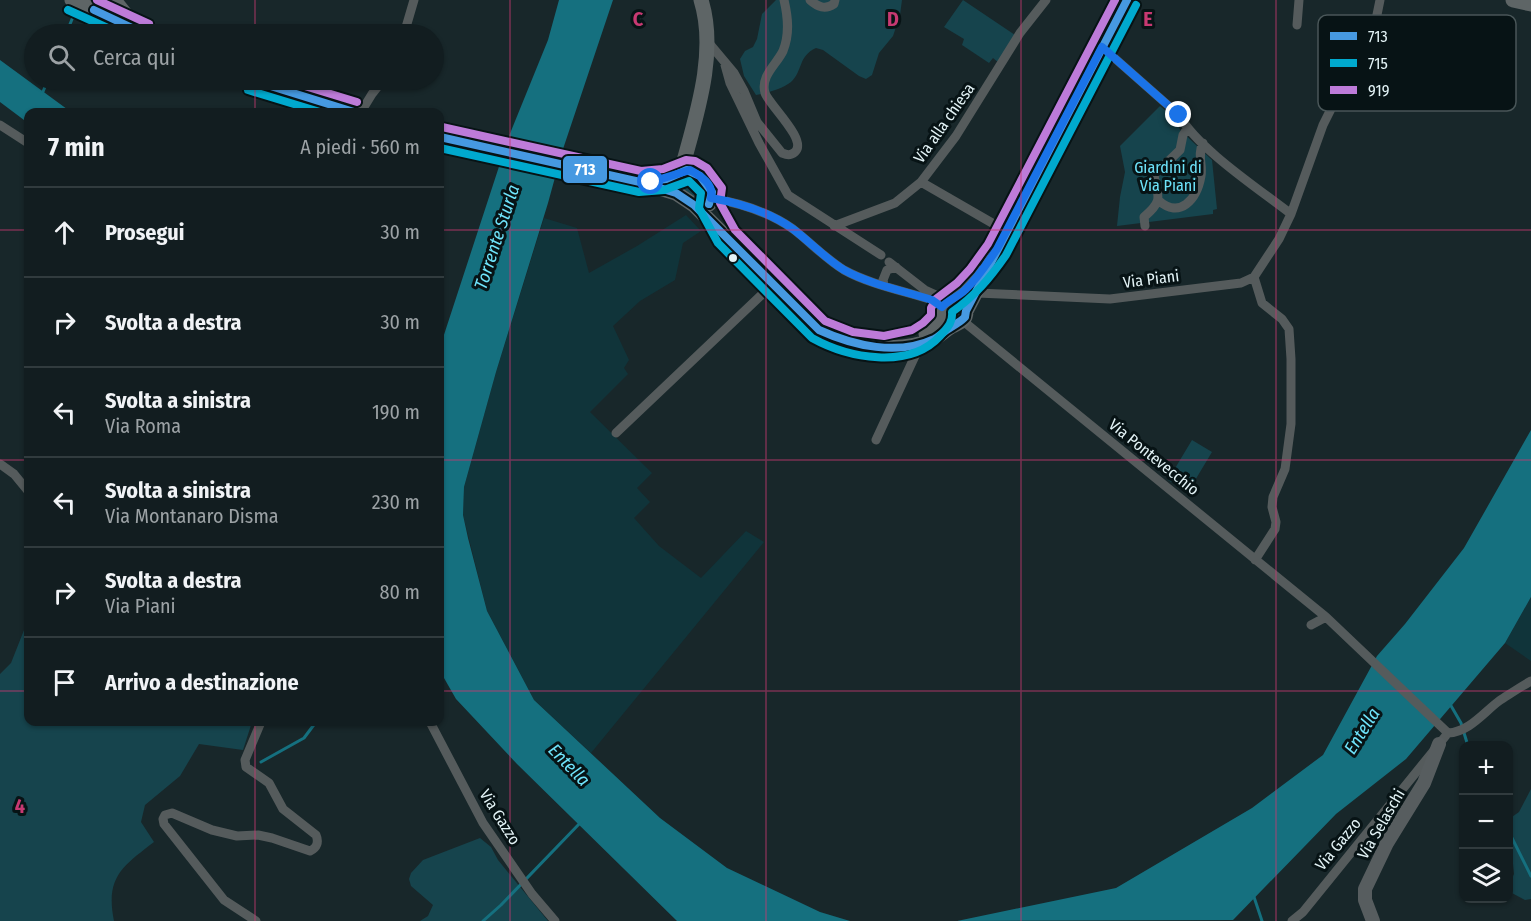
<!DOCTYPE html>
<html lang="it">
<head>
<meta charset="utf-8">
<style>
  body { margin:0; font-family:"Fira Sans Condensed",sans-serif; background:#1b2629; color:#f1f3f6 }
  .controls { position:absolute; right:18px; bottom:18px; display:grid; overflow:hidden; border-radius:12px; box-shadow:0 2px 4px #0004 }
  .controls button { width:54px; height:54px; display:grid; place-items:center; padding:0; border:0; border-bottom:2px solid #313b3e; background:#121d20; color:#f1f3f6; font:30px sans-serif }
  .stop { position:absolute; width:18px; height:18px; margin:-14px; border:4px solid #1a73e8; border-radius:50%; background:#fff }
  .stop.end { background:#1a73e8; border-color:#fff; box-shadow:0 2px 6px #0008 }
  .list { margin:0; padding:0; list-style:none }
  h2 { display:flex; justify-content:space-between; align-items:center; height:78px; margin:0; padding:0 24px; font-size:26px }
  h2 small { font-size:20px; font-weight:400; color:#9ca2a5 }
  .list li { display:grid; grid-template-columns:39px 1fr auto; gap:18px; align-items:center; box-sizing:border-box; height:90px; padding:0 24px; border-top:2px solid #313b3e }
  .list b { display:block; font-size:22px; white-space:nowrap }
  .list p { margin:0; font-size:20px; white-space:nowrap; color:#9ca2a5 }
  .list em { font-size:20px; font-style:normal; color:#9ca2a5 }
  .icon { flex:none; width:33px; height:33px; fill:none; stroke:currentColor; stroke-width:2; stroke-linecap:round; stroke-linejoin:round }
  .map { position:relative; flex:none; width:1531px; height:921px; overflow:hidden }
  .search { position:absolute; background:#121d20; box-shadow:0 2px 4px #0004; left:24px; top:24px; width:420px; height:66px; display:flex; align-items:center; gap:15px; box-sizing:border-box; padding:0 21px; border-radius:33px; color:#9ca2a5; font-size:22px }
  .panel { position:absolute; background:#121d20; box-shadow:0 2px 4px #0004; left:24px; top:108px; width:420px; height:618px; border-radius:12px }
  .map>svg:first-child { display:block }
</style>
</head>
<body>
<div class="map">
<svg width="1531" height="921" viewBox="0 0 1531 921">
  <rect width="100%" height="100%" fill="#18272a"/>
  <path fill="#10343a" d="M686 215 701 231 683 243 675 280 640 301 613 326 629 360 624 368 628 374 590 412 652 473 637 488 650 502 634 518 659 546 701 578 746 531 764 542 591 753 534 700 487 611 463 515 464 487 496 372 544 218 577 228 589 273 637 246Z
    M1531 597V661L1505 643Z"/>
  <path fill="#16444d" d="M776 0H902L900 15 893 36 879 53 872 75 866 79 859 76 823 50 816 48C798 56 803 71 791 82 782 89 767 93 756 95L744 76 740 59 745 51 753 47 757 39 762 14Z
    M963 0 1015 35 999 63 993 58 989 63 962 45 964 39 944 27Z
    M1160 106 1176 119 1180 130 1212 160 1217 209 1213 210V214L1117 226 1120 197 1125 172 1120 146Z
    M690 177 699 182 707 196 701 202 684 190 682 183 684 178Z
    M1192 440 1212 452 1188 492 1168 480Z
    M28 620V722H252L243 750 199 744 180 776 145 805 141 822 154 842C123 866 105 877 114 921H0V674L11 663Z
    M1531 789V899L1525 900 1510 892V883L1514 874 1513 864 1509 858V819L1519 812Z
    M480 838 491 847 498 860 548 921H420L428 916 433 905 411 886 409 879 411 873 423 860Z"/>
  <path fill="#15707f" d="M559 0H613L562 152 548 203 496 372 464 487 463 515 468 538 487 611 534 700 660 818 727 868 820 912 850 921H677L517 764 456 699 440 671V347L509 136 548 40Z
    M0 60 71 112H28V123L0 102Z
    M1531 430V597L1505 643 1406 759 1336 814 1233 920 957 921 1116 888 1252 808 1323 755 1377 656 1405 624 1464 548Z"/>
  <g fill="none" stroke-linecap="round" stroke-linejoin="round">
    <path stroke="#15707f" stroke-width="3" d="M66 34 77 7
      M42 94 48 80
      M1450 704 1461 723 1468 746
      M261 762 304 738 316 722
      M1508 830 1531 876
      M1253 894 1262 921
      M483 921 501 905 581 822"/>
    <path stroke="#555b5c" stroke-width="9" d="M810 0C818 7 825 10 834 4L835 0
      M1297 25 1299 0
      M404 34 414 0
      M708 42 734 73 744 91 757 122 782 153C787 155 790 156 795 152 808 140 769 105 765 93 760 76 777 64 783 51 790 34 788 17 784 0
      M1102 47 1179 115C1198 149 1259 189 1291 214
      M725 65 730 83 759 143 788 195 881 255
      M361 112 372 94 383 80
      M0 125 28 143
      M921 182 1006 231
      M711 198C740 203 769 212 793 229 810 242 826 259 844 270 869 284 904 291 932 300L942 307
      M1158 200C1180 220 1197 199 1201 176 1203 164 1197 155 1203 143
      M834 226 895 203 921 182 956 136 1020 33 1046 0
      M1145 226 1144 217C1164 200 1158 197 1154 175L1180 150 1183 135 1187 129
      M889 262 925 290 949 301
      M1254 277 1262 303 1282 319 1289 329 1291 359V424L1285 469 1273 497 1272 507 1276 522 1275 529 1255 560
      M884 285 883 280 887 270 896 267
      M977 293 1110 299 1241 283 1254 277 1279 239 1291 214 1323 125 1336 99 1372 39 1380 0
      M963 321 1326 617
      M616 433 773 284
      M876 440 921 343
      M0 464 14 474 28 491
      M430 722 483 823 532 894 555 921
      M1448 733C1469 732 1483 713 1499 701 1510 694 1520 687 1531 681
      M256 921 224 900 164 824 163 819 165 815 172 813 212 830 237 836 258 835 272 838 310 851C317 848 319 842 316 835L283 809 269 783 246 767 245 760 261 722
      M1292 921 1303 912 1448 733 1326 617 1311 625"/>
    <path stroke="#575d5f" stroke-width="14" d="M1373 921 1365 900V889L1387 843 1424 783 1439 744"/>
    <path stroke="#5e6566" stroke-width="15" d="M72 0 145 34
      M114 0 129 19 135 30
      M1513 0 1531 4
      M251 80 354 112
      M440 137 640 182 676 193 694 205 709 204
      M681 172C695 119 718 54 701 0
      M646 182C676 181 694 154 712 192L709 204
      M694 205 819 330C850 346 900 355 933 339 940 336 945 330 952 326 960 322 966 321 966 311L1127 0
      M926 334 937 326 942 318 941 311 944 305 964 291 980 273"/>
    <defs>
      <path id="bus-1" d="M94 10 145 34
        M251 80 354 112
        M440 137 640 182 676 193 694 205 819 330C854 346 898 356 934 339 940 336 944 331 950 328 955 324 961 322 965 317L966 311 1127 0
        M640 182 666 179 687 170 700 176 712 192 709 204"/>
      <path id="bus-2" d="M68 10 121 34
        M248 90 320 112
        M440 148 639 192 664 190 689 181 701 193 699 208 718 243 812 338C848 358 909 370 940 336 947 328 953 323 952 312 975 296 990 278 1006 255L1136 5"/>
      <path id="bus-3" d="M97 0 149 24
        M285 80 357 102
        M442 127 641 171 663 169 686 160 695 161 707 168 722 188 720 203 735 230 825 321 853 332 884 336 912 330 923 323 931 315V308L936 299 957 283 970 269 988 244 1115 0"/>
    </defs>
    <use href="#bus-1" stroke="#071315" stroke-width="12"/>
    <use href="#bus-2" stroke="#071315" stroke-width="12"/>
    <use href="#bus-3" stroke="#071315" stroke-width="12"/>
    <use href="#bus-1" stroke="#4699e1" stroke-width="8"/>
    <use href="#bus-2" stroke="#00a9ce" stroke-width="8"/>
    <use href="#bus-3" stroke="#bd7bd9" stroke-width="8"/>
  </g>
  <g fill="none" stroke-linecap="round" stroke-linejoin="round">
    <path stroke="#1a73e8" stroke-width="8" d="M651 182 690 170C701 176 714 184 711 198 740 203 769 212 793 229 810 242 826 259 844 270 869 284 904 291 932 300L942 307C948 300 958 297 965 290 978 278 987 263 997 249L1102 47 1179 115"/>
  </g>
  <path fill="none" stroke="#c73972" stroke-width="1.5" stroke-opacity="0.55" d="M255 0V34M510 0V921M766 0V921M1021 0V921M1276 0V921M255 80V112M0 230H28M440 230H1531M0 460H28M440 460H1531M0 691H28M440 691H1531M255 722V921"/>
  <circle fill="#e3f3f6" stroke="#071315" stroke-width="2" cx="733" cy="258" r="5"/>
  <g text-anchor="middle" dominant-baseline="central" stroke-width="6" stroke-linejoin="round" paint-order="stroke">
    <g font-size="16" fill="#e3f3f6" stroke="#071315">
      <text transform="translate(944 123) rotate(-55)">Via alla chiesa</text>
      <text transform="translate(1151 279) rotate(-7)">Via Piani</text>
      <text transform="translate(1154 457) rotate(39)">Via Pontevecchio</text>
      <text transform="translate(500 817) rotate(58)">Via Gazzo</text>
      <text transform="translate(1381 824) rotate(-60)">Via Selaschi</text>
      <text transform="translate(1338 844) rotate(-51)">Via Gazzo</text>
    </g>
    <g font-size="16" fill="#6de2f9" stroke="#071315">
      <text x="1168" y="167">Giardini di<tspan x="1168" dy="18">Via Piani</tspan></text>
    </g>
    <g font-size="18" font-style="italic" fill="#6fe4fb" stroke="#071315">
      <text transform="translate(497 237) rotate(-72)">Torrente Sturla</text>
      <text transform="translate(1362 731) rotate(-58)">Entella</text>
      <text transform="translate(569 765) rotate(46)">Entella</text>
    </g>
  </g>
  <rect x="1318" y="15" width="198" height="96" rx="9" fill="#071315" stroke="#495658" stroke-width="1.5"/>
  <rect x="1330" y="32" width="27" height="8" fill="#4699e1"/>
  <rect x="1330" y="59" width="27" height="8" fill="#00a9ce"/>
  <rect x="1330" y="86" width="27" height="8" fill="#bd7bd9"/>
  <g font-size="16" fill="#e3f3f6">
    <text x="1368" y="42">713</text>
    <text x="1368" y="69">715</text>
    <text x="1368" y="96">919</text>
  </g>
  <g font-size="20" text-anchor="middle" font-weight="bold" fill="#c73972" stroke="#071315" stroke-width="6" stroke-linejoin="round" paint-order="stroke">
    <text x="638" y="26">C</text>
    <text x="893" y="26">D</text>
    <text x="1148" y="26">E</text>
    <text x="20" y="813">4</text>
  </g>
  <rect stroke="#071315" stroke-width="2" x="562" y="155" width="46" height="29" rx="6" fill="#4699e1"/>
  <g font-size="16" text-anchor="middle" font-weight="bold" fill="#fff">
    <text x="585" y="175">713</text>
  </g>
</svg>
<div class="controls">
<button>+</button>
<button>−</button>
<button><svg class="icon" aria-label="layers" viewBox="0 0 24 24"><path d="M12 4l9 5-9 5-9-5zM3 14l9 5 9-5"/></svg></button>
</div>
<div class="stop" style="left:651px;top:182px"></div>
<div class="stop end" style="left:1179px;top:115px"></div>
<div class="search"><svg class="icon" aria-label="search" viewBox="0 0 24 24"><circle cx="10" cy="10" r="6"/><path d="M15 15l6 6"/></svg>Cerca qui</div>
<section class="panel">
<h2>7 min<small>A piedi · 560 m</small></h2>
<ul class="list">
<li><svg class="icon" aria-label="ahead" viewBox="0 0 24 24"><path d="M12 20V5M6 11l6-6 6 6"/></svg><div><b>Prosegui</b></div><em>30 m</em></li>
<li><svg class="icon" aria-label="right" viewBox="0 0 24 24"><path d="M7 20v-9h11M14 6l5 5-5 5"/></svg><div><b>Svolta a destra</b></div><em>30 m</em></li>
<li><svg class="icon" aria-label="left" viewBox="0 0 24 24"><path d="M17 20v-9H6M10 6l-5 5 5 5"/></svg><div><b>Svolta a sinistra</b><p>Via Roma</p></div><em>190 m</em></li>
<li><svg class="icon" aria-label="left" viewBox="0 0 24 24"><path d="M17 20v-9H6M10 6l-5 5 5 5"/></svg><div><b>Svolta a sinistra</b><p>Via Montanaro Disma</p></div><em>230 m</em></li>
<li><svg class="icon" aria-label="right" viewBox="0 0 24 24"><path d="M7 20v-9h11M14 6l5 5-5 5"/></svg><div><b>Svolta a destra</b><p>Via Piani</p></div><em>80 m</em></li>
<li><svg class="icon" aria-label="arrive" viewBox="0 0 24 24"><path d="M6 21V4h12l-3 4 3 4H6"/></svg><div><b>Arrivo a destinazione</b></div></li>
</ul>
</section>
</div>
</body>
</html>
